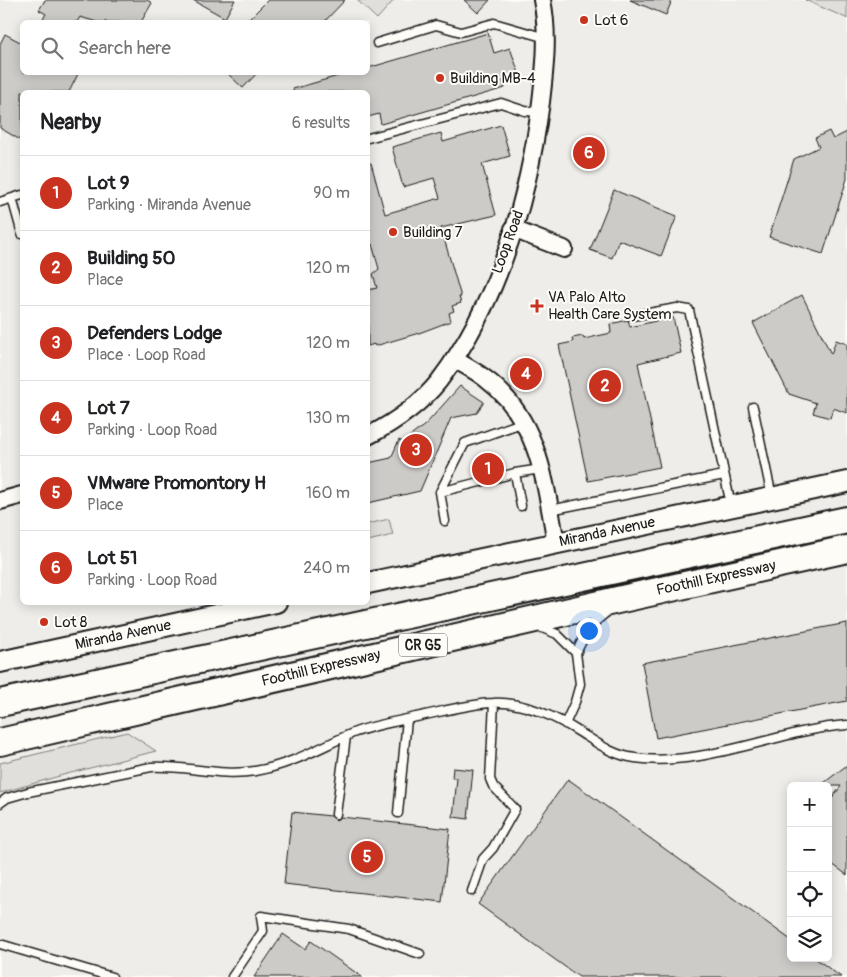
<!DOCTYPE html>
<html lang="en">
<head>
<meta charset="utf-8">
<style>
  body { margin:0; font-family:Pangolin,sans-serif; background:#f6f6f6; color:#202124 }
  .controls { position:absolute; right:15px; bottom:15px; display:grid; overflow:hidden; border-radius:8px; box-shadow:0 2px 12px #0003 }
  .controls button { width:45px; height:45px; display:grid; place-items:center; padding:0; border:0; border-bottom:1px solid #e0e0e0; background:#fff; color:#202124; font:25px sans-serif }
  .you { position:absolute; left:588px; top:630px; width:18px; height:18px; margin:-12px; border:4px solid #fff; border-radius:50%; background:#1a73e8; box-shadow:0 0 0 8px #1a73e833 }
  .badge { display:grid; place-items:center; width:32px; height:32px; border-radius:50%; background:#c8321e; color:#fff; font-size:16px; font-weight:700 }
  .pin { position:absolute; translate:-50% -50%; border:2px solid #fff; box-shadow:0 1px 5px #0006 }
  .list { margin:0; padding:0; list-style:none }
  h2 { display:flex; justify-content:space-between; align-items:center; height:65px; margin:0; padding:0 20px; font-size:21px }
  h2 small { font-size:16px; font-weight:400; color:#757577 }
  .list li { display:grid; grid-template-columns:32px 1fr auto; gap:15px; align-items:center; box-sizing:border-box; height:75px; padding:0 20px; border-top:1px solid #e0e0e0 }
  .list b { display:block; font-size:19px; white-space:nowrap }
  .list p { margin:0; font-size:16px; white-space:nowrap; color:#757577 }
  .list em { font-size:16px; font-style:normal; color:#757577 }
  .icon { flex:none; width:28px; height:28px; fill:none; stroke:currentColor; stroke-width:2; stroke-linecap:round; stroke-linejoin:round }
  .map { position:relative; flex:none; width:847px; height:977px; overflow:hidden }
  .search { position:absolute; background:#fff; box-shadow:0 2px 12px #0003; left:20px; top:20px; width:350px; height:55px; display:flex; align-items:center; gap:12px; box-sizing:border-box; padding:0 18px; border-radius:8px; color:#757577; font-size:19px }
  .panel { position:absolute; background:#fff; box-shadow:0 2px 12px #0003; left:20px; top:90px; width:350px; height:515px; border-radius:8px }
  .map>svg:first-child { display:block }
</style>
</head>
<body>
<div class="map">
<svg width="847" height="977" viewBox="0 0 847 977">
  <rect width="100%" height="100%" fill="#fdfcf7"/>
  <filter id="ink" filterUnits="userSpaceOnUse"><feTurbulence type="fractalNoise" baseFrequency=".02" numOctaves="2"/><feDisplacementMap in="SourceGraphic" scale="10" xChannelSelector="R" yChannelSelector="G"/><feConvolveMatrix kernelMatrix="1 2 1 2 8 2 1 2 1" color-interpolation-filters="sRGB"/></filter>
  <g filter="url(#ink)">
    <path fill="#eeede9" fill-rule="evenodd" d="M0 0H831L847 7V977H0ZM22 22H368V72H22ZM22 92H368V602H22ZM791 786H828V958H791Z"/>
    <path fill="#e0dfdb" stroke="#7e7e7c" d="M357 0H394L377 19Z
      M805 0H847V19L846 18Z
      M389 519 393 535 368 541V524Z
      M127 732 156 751 63 775 0 793V763Z"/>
    <path fill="#cccbc8" stroke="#1c1c1c" d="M45 0H147L152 3 141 22H97L80 17 77 22H41L46 14 39 10Z
      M193 0H235L225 18Z
      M268 0H345L324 22H246Z
      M464 0H490L478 13Z
      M630 0H672L666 15Z
      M488 33 494 53 510 48 520 76 502 81 505 88 381 124 379 114 368 117V92H293V89L352 72H368V68Z
      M5 34 22 43V72H79L69 92H22V141L0 128V44Z
      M226 72H258L243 88Z
      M501 125 510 156 482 164 496 215 441 228 461 297H459L461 303 452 306 454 311 449 313 451 321 419 333 375 346 374 344 368 346V290L377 288 373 274 379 269 372 244 368 246V163H371L385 214 440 198 434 178 403 187 392 147 441 133 443 142Z
      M829 131 833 139 847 132V179L823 254 769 237 794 159 819 147 815 138Z
      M614 190 677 216 661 256 619 240 612 258 590 250Z
      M802 295 831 354 836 340 847 344V413L833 408 830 418 813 413 816 403 789 394 753 323Z
      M673 317 681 353 638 363 660 467 588 481 559 345 573 342 572 338 583 336 584 339 611 333 610 324 628 320 630 327Z
      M460 386 484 402 477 413 451 418 420 491 368 503V463L391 458 399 440 403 442 426 424Z
      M847 623V701L656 738 642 663Z
      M847 765V875L828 861V804L841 786H820Z
      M453 768 473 770 468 819 453 817 457 778H452Z
      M568 779 791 940V958H815L841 977H579L478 904Z
      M292 812 331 816 336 820 341 817 450 829 442 902 284 884Z
      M283 934 305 949 311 941 362 977H254Z"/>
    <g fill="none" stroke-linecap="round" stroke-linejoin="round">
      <defs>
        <path id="service" d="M377 43 436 25 461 32 494 23 546 38
          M368 138 501 103 525 111 540 112
          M12 198 22 234
          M0 202 22 195
          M632 316 677 308 689 310 731 505
          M753 407 772 497
          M440 492 515 473
          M521 506 515 473 541 469
          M550 510 724 475
          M445 521 440 492 465 443 524 422
          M537 626 557 634 576 653
          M565 724 575 702 580 684 576 653 589 627 608 611
          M0 803 7 798 28 792 151 767C186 765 220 777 255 771 292 765 320 747 353 733 373 725 395 722 416 717 441 712 467 704 493 703 524 701 556 717 581 733 600 745 613 755 635 758 704 768 778 730 847 725
          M398 813 407 719
          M336 814 346 736
          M472 891 483 859 493 848 515 809 493 786 490 779 494 703
          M0 944 112 977
          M232 977 263 931 261 916 349 929 420 954"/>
        <path id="minor" d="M513 229 564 249
          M454 359C464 365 476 371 486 379 539 419 545 482 556 543
          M368 436C395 422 420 405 439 381 499 302 528 199 541 102 545 68 549 34 542 0
          M0 501 22 495"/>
        <path id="tertiary" d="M368 583 847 482
          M0 662 276 602"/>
        <path id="trunk" d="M0 703 847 520
          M0 742 622 599 847 549"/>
      </defs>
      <use href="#service" stroke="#1c1c1c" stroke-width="11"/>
      <use href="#minor" stroke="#1c1c1c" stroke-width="20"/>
      <use href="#tertiary" stroke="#1c1c1c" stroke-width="24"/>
      <use href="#trunk" stroke="#1c1c1c" stroke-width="30"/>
      <use href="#service" stroke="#fdfcf7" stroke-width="8"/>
      <use href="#minor" stroke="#fdfcf7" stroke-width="16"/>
      <use href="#tertiary" stroke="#fdfcf7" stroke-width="20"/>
      <use href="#trunk" stroke="#fdfcf7" stroke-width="26"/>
    </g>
  </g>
  <g fill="#c8321e" stroke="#fdfcf7" stroke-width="2">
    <circle cx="584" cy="20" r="5"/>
    <circle cx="440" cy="78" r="5"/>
    <circle cx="393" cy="232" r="5"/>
    <path d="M534.5 298.5h5v5h5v5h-5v5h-5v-5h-5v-5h5z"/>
    <circle cx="44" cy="622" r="5"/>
  </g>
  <g text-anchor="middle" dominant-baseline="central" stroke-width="4" stroke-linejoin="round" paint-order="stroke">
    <rect fill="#fdfcf7" stroke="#605f5e" stroke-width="1" x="399" y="633.5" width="48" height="23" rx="4"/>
    <g font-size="14" font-weight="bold" fill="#1c1c1c">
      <text x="423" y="645">CR G5</text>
    </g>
    <g font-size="15" fill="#1c1c1c" stroke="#fdfcf7" text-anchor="start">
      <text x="594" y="20">Lot 6</text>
      <text x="450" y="78">Building MB-4</text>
      <text x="403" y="232">Building 7</text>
      <text x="548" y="297">VA Palo Alto<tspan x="548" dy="17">Health Care System</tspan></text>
      <text x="54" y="622">Lot 8</text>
    </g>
    <g font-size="15" fill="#1c1c1c" stroke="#fdfcf7">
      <text transform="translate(508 242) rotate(-70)">Loop Road</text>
      <text transform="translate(607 532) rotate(-12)">Miranda Avenue</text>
      <text transform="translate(716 578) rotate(-12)">Foothill Expressway</text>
      <text transform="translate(123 635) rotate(-12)">Miranda Avenue</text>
      <text transform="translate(321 668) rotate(-13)">Foothill Expressway</text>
    </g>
  </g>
</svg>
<div class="controls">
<button>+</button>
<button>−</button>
<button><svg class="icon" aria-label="locate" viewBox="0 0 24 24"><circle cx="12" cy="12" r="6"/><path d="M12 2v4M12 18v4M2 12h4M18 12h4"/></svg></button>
<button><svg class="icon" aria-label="layers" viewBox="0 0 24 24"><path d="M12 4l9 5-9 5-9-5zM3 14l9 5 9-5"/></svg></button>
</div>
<div class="you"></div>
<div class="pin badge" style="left:488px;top:469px">1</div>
<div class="pin badge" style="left:605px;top:386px">2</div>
<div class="pin badge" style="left:416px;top:450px">3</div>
<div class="pin badge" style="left:526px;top:374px">4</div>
<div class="pin badge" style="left:367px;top:857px">5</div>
<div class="pin badge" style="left:589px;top:153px">6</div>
<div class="search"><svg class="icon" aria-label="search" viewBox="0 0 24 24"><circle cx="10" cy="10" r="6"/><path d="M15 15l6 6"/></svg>Search here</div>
<section class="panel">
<h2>Nearby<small>6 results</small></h2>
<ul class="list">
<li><span class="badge">1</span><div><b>Lot 9</b><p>Parking · Miranda Avenue</p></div><em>90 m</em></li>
<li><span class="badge">2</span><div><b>Building 50</b><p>Place</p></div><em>120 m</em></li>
<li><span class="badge">3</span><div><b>Defenders Lodge</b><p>Place · Loop Road</p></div><em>120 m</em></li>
<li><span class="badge">4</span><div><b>Lot 7</b><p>Parking · Loop Road</p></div><em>130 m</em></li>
<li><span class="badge">5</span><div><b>VMware Promontory H</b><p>Place</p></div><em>160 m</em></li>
<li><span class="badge">6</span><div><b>Lot 51</b><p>Parking · Loop Road</p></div><em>240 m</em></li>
</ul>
</section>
</div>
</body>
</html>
